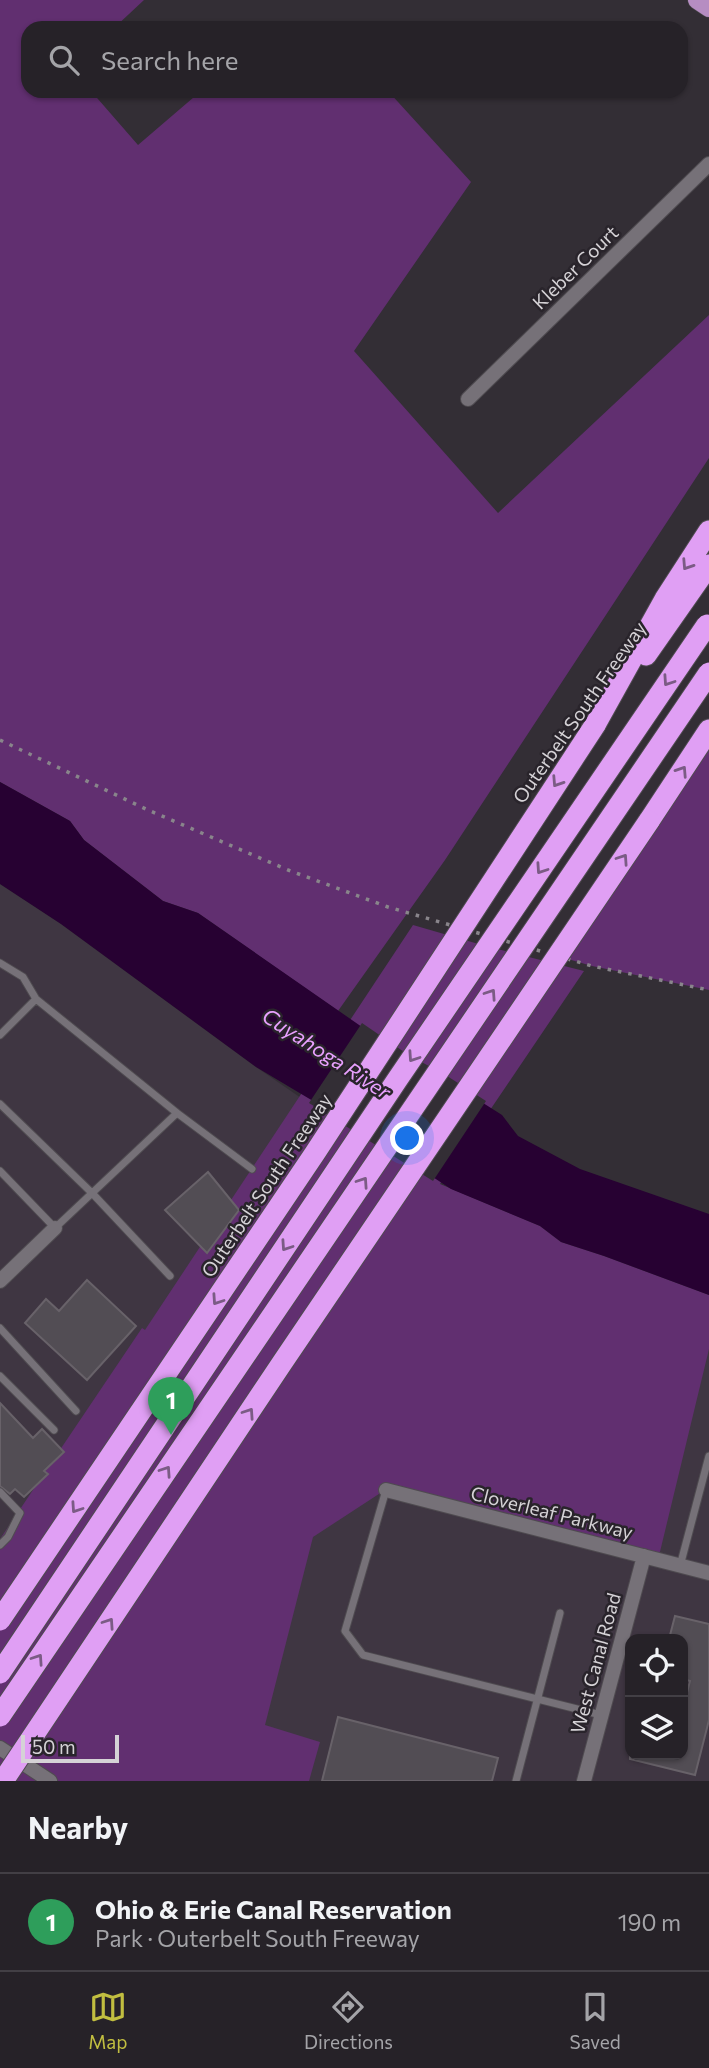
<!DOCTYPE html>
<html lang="en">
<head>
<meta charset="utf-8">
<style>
  body { margin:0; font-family:Commissioner,sans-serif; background:#322f34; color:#f1f3f6 }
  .controls { position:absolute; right:21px; bottom:21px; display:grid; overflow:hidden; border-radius:14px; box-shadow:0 2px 5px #0004 }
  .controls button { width:63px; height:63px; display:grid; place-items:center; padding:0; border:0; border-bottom:2px solid #423f45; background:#262228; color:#f1f3f6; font:35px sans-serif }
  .scale { position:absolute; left:21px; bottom:18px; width:98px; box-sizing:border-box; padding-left:7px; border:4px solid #d5d2d6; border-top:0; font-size:19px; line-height:24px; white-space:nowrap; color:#d5d2d6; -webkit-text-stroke:5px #29242b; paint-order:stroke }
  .you { position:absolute; left:408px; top:1139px; width:24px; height:24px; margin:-18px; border:5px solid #fff; border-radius:50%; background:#1a73e8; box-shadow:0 0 0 10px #1a73e833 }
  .badge { display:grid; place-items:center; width:46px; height:46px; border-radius:50%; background:#c1be40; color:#fff; font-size:23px; font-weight:700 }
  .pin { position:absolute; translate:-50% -58px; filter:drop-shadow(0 2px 4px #0008) }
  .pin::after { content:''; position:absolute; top:37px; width:24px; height:21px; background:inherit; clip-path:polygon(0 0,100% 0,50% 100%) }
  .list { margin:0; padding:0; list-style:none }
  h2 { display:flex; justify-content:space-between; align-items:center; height:91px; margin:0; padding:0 28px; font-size:30px }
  h2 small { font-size:23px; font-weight:400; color:#a4a4a8 }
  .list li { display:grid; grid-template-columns:46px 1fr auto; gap:21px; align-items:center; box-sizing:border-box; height:98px; padding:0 28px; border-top:2px solid #423f45 }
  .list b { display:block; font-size:26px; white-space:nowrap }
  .list p { margin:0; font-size:23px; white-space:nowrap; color:#a4a4a8 }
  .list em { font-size:23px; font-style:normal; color:#a4a4a8 }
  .icon { flex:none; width:38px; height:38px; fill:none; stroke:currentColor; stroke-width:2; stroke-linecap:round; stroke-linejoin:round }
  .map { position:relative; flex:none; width:709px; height:1781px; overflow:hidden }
  .search { position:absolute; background:#262228; box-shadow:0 2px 5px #0004; left:21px; right:21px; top:21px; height:77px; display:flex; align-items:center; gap:18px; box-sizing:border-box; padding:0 24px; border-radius:21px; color:#a4a4a8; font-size:26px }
  .sheet { height:189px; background:#262228 }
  nav { display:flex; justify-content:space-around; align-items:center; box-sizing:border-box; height:98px; border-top:2px solid #423f45; background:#262228; font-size:19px; color:#a4a4a8 }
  nav a { display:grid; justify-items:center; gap:4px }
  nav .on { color:#c1be40 }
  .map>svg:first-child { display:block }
</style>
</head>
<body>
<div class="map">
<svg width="709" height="1781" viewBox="0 0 709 1781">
  <rect width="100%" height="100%" fill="#332e35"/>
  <path fill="#3f3642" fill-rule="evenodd" d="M0 884 61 924 256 1067 336 1122 0 1615Z
    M440 1184 709 1295V1781H38ZM630 1639H683V1755H630Z"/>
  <path fill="#612f70" d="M0 0H144L114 28H28V91H91L138 145 201 91H388L471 182 354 351 498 513 709 315V458L445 860 338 1011 198 913 163 901 84 840 70 821 0 782Z
    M709 732V990L592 966 554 955Z
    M413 925 482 945 584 971 440 1184 540 1226 561 1242 604 1256 709 1295V1349L658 1560 385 1490 313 1537 265 1725 320 1742 309 1781H0V1539L142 1328 145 1330Z"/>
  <path fill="#270132" d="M0 782 70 821 84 840 163 901 198 913 408 1059 442 1077 502 1115 518 1136 580 1169 709 1214V1295L604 1256 561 1242 540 1226 451 1189 360 1129 256 1067 61 924 0 884Z"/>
  <path fill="#332e35" d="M362 1023 410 1056 444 1074 486 1101 433 1181 309 1103Z"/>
  <path fill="#524d54" stroke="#686269" stroke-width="2" d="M208 1172 239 1210 207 1253 165 1210Z
    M87 1280 136 1326 87 1380 25 1323 46 1299 59 1311Z
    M0 1403 33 1438 42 1429 64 1452 44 1471 48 1474 24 1497 15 1489 10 1494 0 1486Z
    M675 1616 709 1624V1720L695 1775 630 1759V1755H683V1708L690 1681 683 1679V1639H669Z
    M338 1717 498 1758 492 1781H322Z"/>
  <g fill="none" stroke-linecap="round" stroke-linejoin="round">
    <defs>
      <path id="lane" d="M0 963 23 977 36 999
        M0 1035 36 999 177 1113
        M0 1104 92 1193 170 1276
        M0 1171 55 1228 177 1113 252 1169
        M0 1328 76 1411
        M0 1376 54 1430
        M386 1490 345 1631 363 1655 601 1715
        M0 1492 20 1513 8 1537 0 1545
        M680 1566 709 1456
        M516 1781 560 1613"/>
      <path id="street" d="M468 399 709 164
        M0 1281 55 1228
        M386 1490 709 1573
        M0 1748 50 1781
        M584 1781 644 1556"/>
      <path id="primary" d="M697 0 709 8"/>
      <path id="highway" d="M646 655 709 565
        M595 725 665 599 709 531
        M649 821 709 730"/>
    </defs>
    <use href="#lane" stroke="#4f4b50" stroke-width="9"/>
    <use href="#street" stroke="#4f4b50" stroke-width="16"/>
    <use href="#primary" stroke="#4f4b50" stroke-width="19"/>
    <use href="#highway" stroke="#4f4b50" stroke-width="23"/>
    <use href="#lane" stroke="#767178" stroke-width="7"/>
    <use href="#street" stroke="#767178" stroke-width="14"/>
    <use href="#primary" stroke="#b68dc2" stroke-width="18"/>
    <use href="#highway" stroke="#e09ff4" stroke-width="21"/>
    <path stroke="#89858b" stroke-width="3.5" stroke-dasharray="3.5 7" stroke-linecap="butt" d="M0 740 148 810 288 870 388 907 592 966 709 990"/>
    <defs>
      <path id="highway-bridge" d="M0 1620 315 1153 595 725
        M0 1673 397 1080 707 625
        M0 1716 709 673
        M3 1781 282 1363 649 821"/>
    </defs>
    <use href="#highway-bridge" stroke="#4f4b50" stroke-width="23" stroke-linecap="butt"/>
    <use href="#highway-bridge" stroke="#e09ff4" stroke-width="21"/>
  </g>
  <defs><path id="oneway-chevron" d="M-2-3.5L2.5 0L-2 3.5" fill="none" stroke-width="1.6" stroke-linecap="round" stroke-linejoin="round" transform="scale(1.75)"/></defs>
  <g stroke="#7b5b85">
    <use href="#oneway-chevron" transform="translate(687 565) rotate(123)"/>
    <use href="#oneway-chevron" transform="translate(668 681) rotate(124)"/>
    <use href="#oneway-chevron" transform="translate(682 771) rotate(-57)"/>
    <use href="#oneway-chevron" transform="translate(557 782) rotate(123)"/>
    <use href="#oneway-chevron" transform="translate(623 859) rotate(-56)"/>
    <use href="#oneway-chevron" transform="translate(541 869) rotate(124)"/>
    <use href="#oneway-chevron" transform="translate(491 994) rotate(-56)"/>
    <use href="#oneway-chevron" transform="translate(413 1057) rotate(124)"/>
    <use href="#oneway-chevron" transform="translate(363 1182) rotate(-56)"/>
    <use href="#oneway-chevron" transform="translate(286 1246) rotate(124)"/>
    <use href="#oneway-chevron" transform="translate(217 1300) rotate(124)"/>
    <use href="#oneway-chevron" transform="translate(249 1413) rotate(-56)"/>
    <use href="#oneway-chevron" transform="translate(166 1471) rotate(-56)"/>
    <use href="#oneway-chevron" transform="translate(76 1508) rotate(124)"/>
    <use href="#oneway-chevron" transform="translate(109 1623) rotate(-56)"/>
    <use href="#oneway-chevron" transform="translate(38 1659) rotate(-56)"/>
  </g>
  <g text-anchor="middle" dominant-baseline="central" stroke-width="5" stroke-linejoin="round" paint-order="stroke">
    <g font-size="19" fill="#d5d2d6" stroke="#29242b">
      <text transform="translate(575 267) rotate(-44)">Kleber Court</text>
      <text transform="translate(579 712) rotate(-55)">Outerbelt South Freeway</text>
      <text transform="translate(266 1185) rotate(-56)">Outerbelt South Freeway</text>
      <text transform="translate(552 1512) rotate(14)">Cloverleaf Parkway</text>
      <text transform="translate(595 1663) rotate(-75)">West Canal Road</text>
    </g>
    <g font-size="21" font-style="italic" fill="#e8a0fe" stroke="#29242b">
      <text transform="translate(327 1053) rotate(33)">Cuyahoga River</text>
    </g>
  </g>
</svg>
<div class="controls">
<button><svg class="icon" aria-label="locate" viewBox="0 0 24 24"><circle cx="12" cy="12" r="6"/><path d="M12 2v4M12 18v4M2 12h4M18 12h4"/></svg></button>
<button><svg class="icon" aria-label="layers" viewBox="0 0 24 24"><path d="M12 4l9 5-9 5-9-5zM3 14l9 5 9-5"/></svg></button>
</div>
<div class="scale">50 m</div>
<div class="you"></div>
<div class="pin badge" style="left:171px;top:1435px;background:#2e9e5b">1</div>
<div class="search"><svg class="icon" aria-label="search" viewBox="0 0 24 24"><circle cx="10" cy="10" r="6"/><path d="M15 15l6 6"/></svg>Search here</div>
</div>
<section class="sheet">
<h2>Nearby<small></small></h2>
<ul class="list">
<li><span class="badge" style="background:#2e9e5b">1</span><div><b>Ohio &amp; Erie Canal Reservation</b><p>Park · Outerbelt South Freeway</p></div><em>190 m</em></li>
</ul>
</section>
<nav>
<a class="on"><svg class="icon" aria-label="map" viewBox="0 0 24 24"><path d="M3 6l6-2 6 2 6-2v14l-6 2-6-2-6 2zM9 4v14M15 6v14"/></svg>Map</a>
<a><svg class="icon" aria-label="directions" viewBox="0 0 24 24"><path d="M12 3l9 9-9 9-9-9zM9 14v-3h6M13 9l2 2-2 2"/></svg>Directions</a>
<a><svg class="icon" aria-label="saved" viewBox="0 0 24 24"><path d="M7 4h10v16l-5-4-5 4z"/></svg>Saved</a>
</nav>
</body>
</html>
